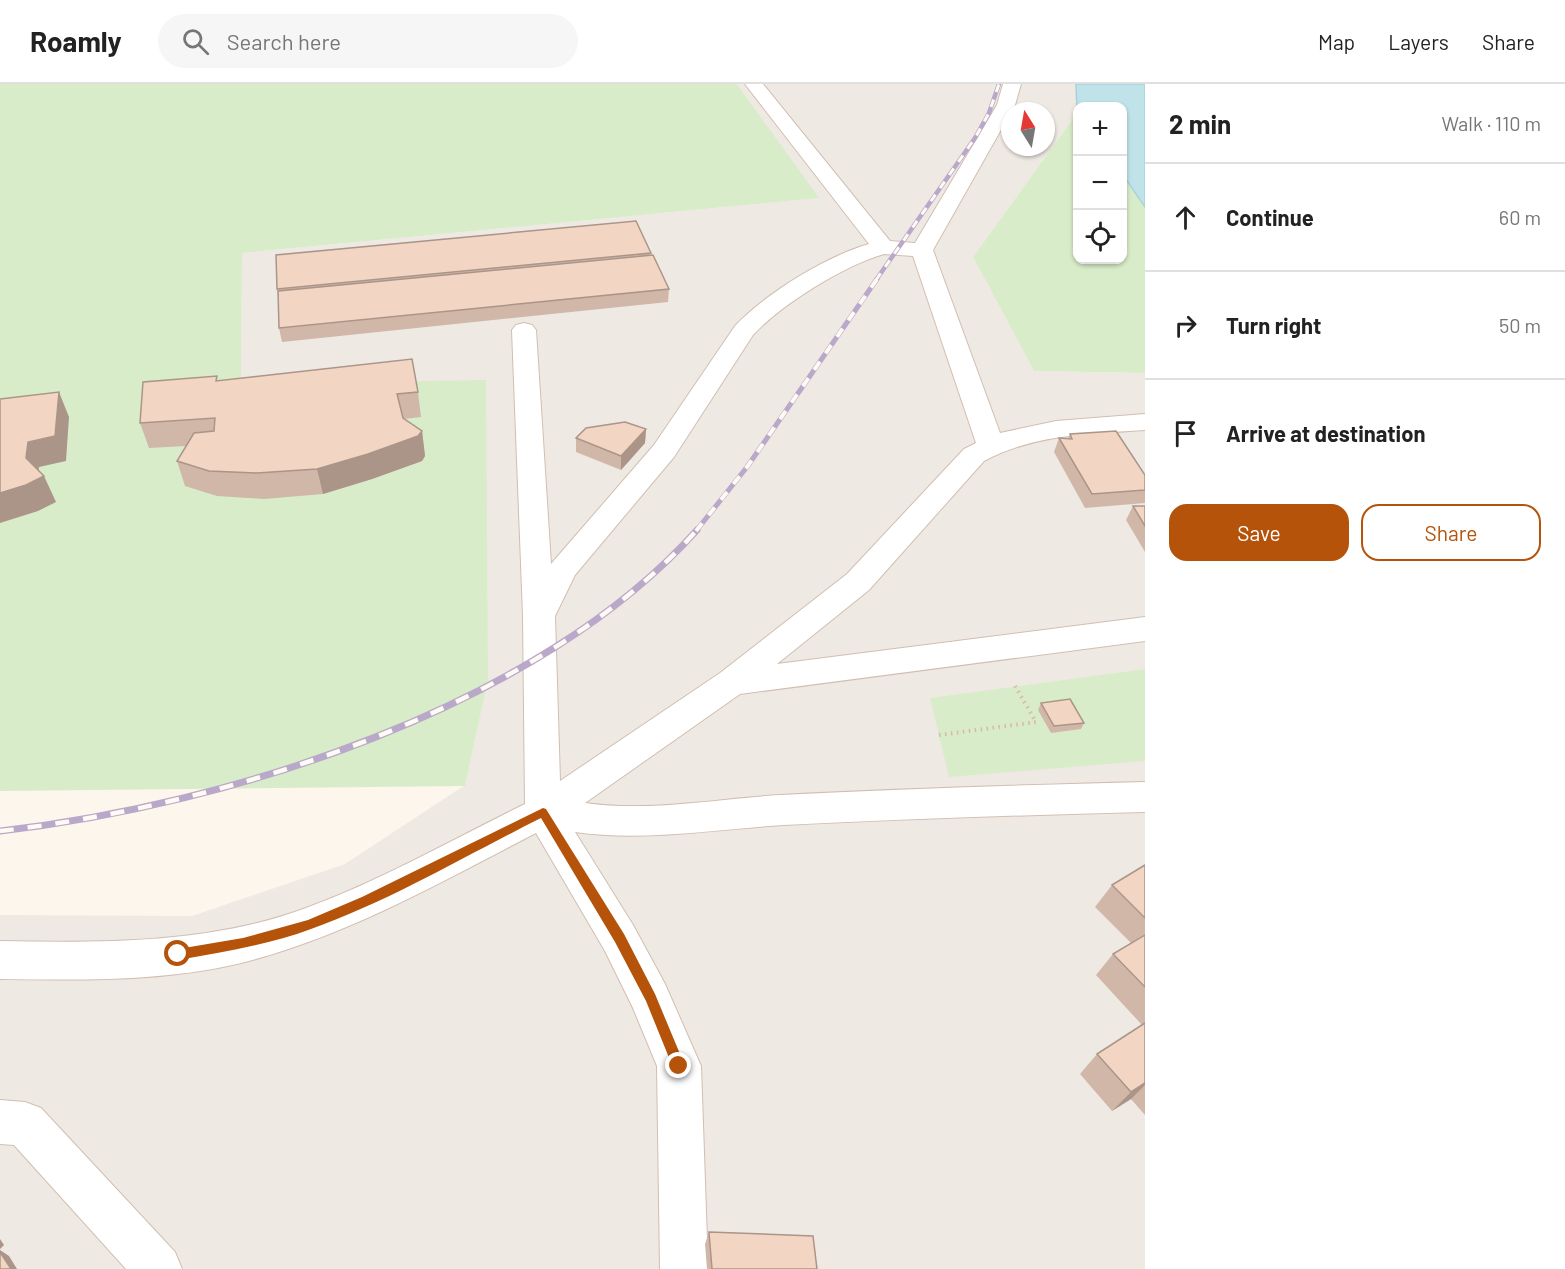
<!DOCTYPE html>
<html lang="en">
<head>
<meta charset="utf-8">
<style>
  body { margin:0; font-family:Barlow,sans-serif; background:#f6f6f6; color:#222 }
  .controls { position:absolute; right:18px; top:18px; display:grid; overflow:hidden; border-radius:12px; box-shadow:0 2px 4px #0004 }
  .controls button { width:54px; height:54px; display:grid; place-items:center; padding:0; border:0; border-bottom:2px solid #e0e0e0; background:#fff; color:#222; font:30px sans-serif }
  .compass { position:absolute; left:1001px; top:18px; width:54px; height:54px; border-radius:50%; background:#fff; box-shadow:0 2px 4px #0004; rotate:349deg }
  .stop { position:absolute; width:18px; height:18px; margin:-14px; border:4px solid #b45309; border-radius:50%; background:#fff }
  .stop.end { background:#b45309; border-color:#fff; box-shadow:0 2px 6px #0008 }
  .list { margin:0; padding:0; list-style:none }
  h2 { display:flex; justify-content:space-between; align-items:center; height:78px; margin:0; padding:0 24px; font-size:26px }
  h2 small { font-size:20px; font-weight:400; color:#767676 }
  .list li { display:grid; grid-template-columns:39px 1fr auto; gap:18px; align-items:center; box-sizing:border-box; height:108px; padding:0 24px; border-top:2px solid #e0e0e0 }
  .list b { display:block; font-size:22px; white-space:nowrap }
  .list em { font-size:20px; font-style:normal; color:#767676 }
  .actions { display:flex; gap:12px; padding:18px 24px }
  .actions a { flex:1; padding:14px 0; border:2px solid #b45309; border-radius:18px; text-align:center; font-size:21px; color:#b45309 }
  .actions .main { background:#b45309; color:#fff }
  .icon { flex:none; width:33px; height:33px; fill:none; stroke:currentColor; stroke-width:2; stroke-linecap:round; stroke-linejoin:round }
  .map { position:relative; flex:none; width:1145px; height:1185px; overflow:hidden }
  header { display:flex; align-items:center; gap:36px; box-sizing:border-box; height:84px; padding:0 30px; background:#fff; border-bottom:2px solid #e0e0e0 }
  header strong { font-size:28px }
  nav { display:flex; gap:33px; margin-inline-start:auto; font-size:21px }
  .search { width:420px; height:54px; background:#f6f6f6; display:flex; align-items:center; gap:15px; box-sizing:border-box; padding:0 21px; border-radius:33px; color:#767676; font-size:22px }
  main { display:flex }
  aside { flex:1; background:#fff }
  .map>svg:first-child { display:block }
</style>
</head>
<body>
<header>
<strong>Roamly</strong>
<div class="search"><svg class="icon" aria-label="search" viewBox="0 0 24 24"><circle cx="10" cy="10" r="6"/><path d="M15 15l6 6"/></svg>Search here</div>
<nav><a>Map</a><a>Layers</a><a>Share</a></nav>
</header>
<main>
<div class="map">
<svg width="1145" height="1185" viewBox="0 0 1145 1185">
  <rect width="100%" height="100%" fill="#fdf6ec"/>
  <path fill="#efe9e4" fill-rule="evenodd" d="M737 0H1076L1077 29 973 173 1034 287 1145 289V1185H0V831L192 832 345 780 465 701 488 596 241 301 242 169 818 114ZM1010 27H1046V63H1010Z"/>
  <path fill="#d8ecc9" d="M0 0H737L819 114 242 169 241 300 486 296 488 596 465 702 0 707Z
    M1077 29 1078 176H1122L1123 91 1145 123V289L1034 287 973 173Z
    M1145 585V677L949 693 930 614Z"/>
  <path fill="#bfe3e8" stroke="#a5d3da" stroke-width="1.5" d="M1076 0H1145V123L1123 91 1122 22H1078L1077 29Z"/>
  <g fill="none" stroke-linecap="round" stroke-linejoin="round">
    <defs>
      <path id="minor" d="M745 0H763L890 157 915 159 997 21 1003 0H1021L1015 21 933 166 1000 349 1056 337 1145 330V346C1089 350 1034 350 984 377L869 506 777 580 1145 533V557L740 610 585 719C648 728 716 715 780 711 902 705 1023 701 1145 698V728C1025 731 905 735 784 741 715 745 644 758 575 748L633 841 665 900 701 982 708 1185H660L657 982 633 924 605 867 536 749C441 798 349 851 245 878 166 898 80 896 0 895V857C102 859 210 860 306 824 382 796 453 755 525 720L523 532 512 246 516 241 524 239 532 241 536 246 551 480 654 361 735 242C766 209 827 172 869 160ZM884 170 913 172 976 359 964 365 847 490 720 589 560 697 555 532 575 491 674 373 753 251C782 220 843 182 884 170Z
        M0 1016 25 1018 41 1024 175 1168 182 1185H126L14 1061 0 1060Z"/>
    </defs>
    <use href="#minor" stroke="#d1beb0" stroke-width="2"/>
    <path stroke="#d9b8a5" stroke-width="4" stroke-dasharray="1.5 4.5" stroke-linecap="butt" d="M939 651 1036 638 1015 602"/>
    <use href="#minor" fill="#fff" fill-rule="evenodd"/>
    <defs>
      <path id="rail-far2" d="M876 196 975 54 989 29 999 0"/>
      <path id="rail-far1" d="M696 447 747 383 877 195"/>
      <path id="rail" d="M0 747C230 721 539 623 697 446"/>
    </defs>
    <use href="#rail-far2" stroke="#b9a8c9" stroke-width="4.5"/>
    <use href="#rail-far1" stroke="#b9a8c9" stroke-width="5"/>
    <use href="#rail" stroke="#b9a8c9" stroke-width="7"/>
    <use href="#rail-far2" stroke="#fffaf3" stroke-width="3" stroke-dasharray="8" stroke-linecap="butt"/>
    <use href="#rail-far1" stroke="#fffaf3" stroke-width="4" stroke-dasharray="10" stroke-linecap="butt"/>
    <use href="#rail" stroke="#fffaf3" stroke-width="4.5" stroke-dasharray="14" stroke-linecap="butt"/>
  </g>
  <path fill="#d1b7a8" d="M651 169 650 171 669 205 668 218 282 258 279 244 278 212 277 205Z
    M218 297 418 308 421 333 404 335 422 347 425 372 422 377 372 395 323 410 264 415 217 412 185 402 177 377 186 362 149 364 140 339Z
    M646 345 645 359 621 386 576 368V354Z
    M1070 350 1145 391V419L1085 424 1054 368 1059 354 1068 355Z
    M1133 422H1145V468L1126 436Z
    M1041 619 1084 639 1081 645 1051 649 1038 626Z
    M1145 781V1031L1131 1015 1112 1027 1080 990 1097 970 1142 941 1096 891 1113 870 1131 859 1095 823 1112 801Z
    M709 1148 817 1185H707L705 1160Z"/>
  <path fill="#aa9588" d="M59 308 69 333 66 377 39 383 38 395 44 392 56 418 38 427 0 439V409L26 374 28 358Z
    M646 345 645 359 621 386V372Z
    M422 347 425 372 422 377 372 395 323 410 317 385Z
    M1145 999V1001L1131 1015 1112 1027 1131 1008Z
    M0 1155 4 1161 0 1165Z
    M0 1166 9 1172 17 1185H11L0 1168Z"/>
  <path fill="#f3d5c3" stroke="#aa9588" stroke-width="1.5" d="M636 137 651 169 277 205 276 171Z
    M653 171 669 205 279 244 278 207Z
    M412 275 418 308 397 310 403 334 422 347 418 352 368 370 317 385 257 389 209 387 177 377 194 349 214 347 215 334 140 339 143 298 217 292 216 297Z
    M59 308 55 352 28 358 26 374 44 392 26 401 0 409V315Z
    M625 338 646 345 621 372 576 354 586 344Z
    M1116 347 1145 391V406L1092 410 1059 354 1072 355 1070 350Z
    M1133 422H1145V442Z
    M1070 615 1084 639 1054 642 1041 619Z
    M1145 781V834L1112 801Z
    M1145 851V903L1113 870Z
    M1145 939V999L1131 1008 1097 970Z
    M709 1148 813 1152 817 1185H712Z
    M0 1168 11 1185H0Z"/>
  <path fill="#b45309" d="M543 724 546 725 624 850 655 910 685 982 683 986 679 988 674 986 646 917 615 858 541 734C465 772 390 817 311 845 268 861 223 868 178 876L172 870 178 865 243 854 308 836 362 813Z"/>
</svg>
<div class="controls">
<button>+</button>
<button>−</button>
<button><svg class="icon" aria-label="locate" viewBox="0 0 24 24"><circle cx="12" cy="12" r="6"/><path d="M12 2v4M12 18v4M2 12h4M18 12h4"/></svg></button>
</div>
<svg class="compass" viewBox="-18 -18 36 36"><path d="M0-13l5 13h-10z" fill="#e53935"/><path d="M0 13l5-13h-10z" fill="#767676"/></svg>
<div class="stop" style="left:178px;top:870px"></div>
<div class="stop end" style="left:679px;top:982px"></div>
</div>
<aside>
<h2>2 min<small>Walk · 110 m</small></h2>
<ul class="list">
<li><svg class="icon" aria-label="ahead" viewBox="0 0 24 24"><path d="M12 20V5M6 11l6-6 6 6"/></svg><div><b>Continue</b></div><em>60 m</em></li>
<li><svg class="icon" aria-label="right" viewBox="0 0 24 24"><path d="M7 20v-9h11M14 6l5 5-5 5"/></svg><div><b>Turn right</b></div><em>50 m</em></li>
<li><svg class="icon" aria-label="arrive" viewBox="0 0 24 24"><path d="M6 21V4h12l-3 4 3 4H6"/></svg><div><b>Arrive at destination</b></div></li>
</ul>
<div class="actions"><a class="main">Save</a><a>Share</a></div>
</aside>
</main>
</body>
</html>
